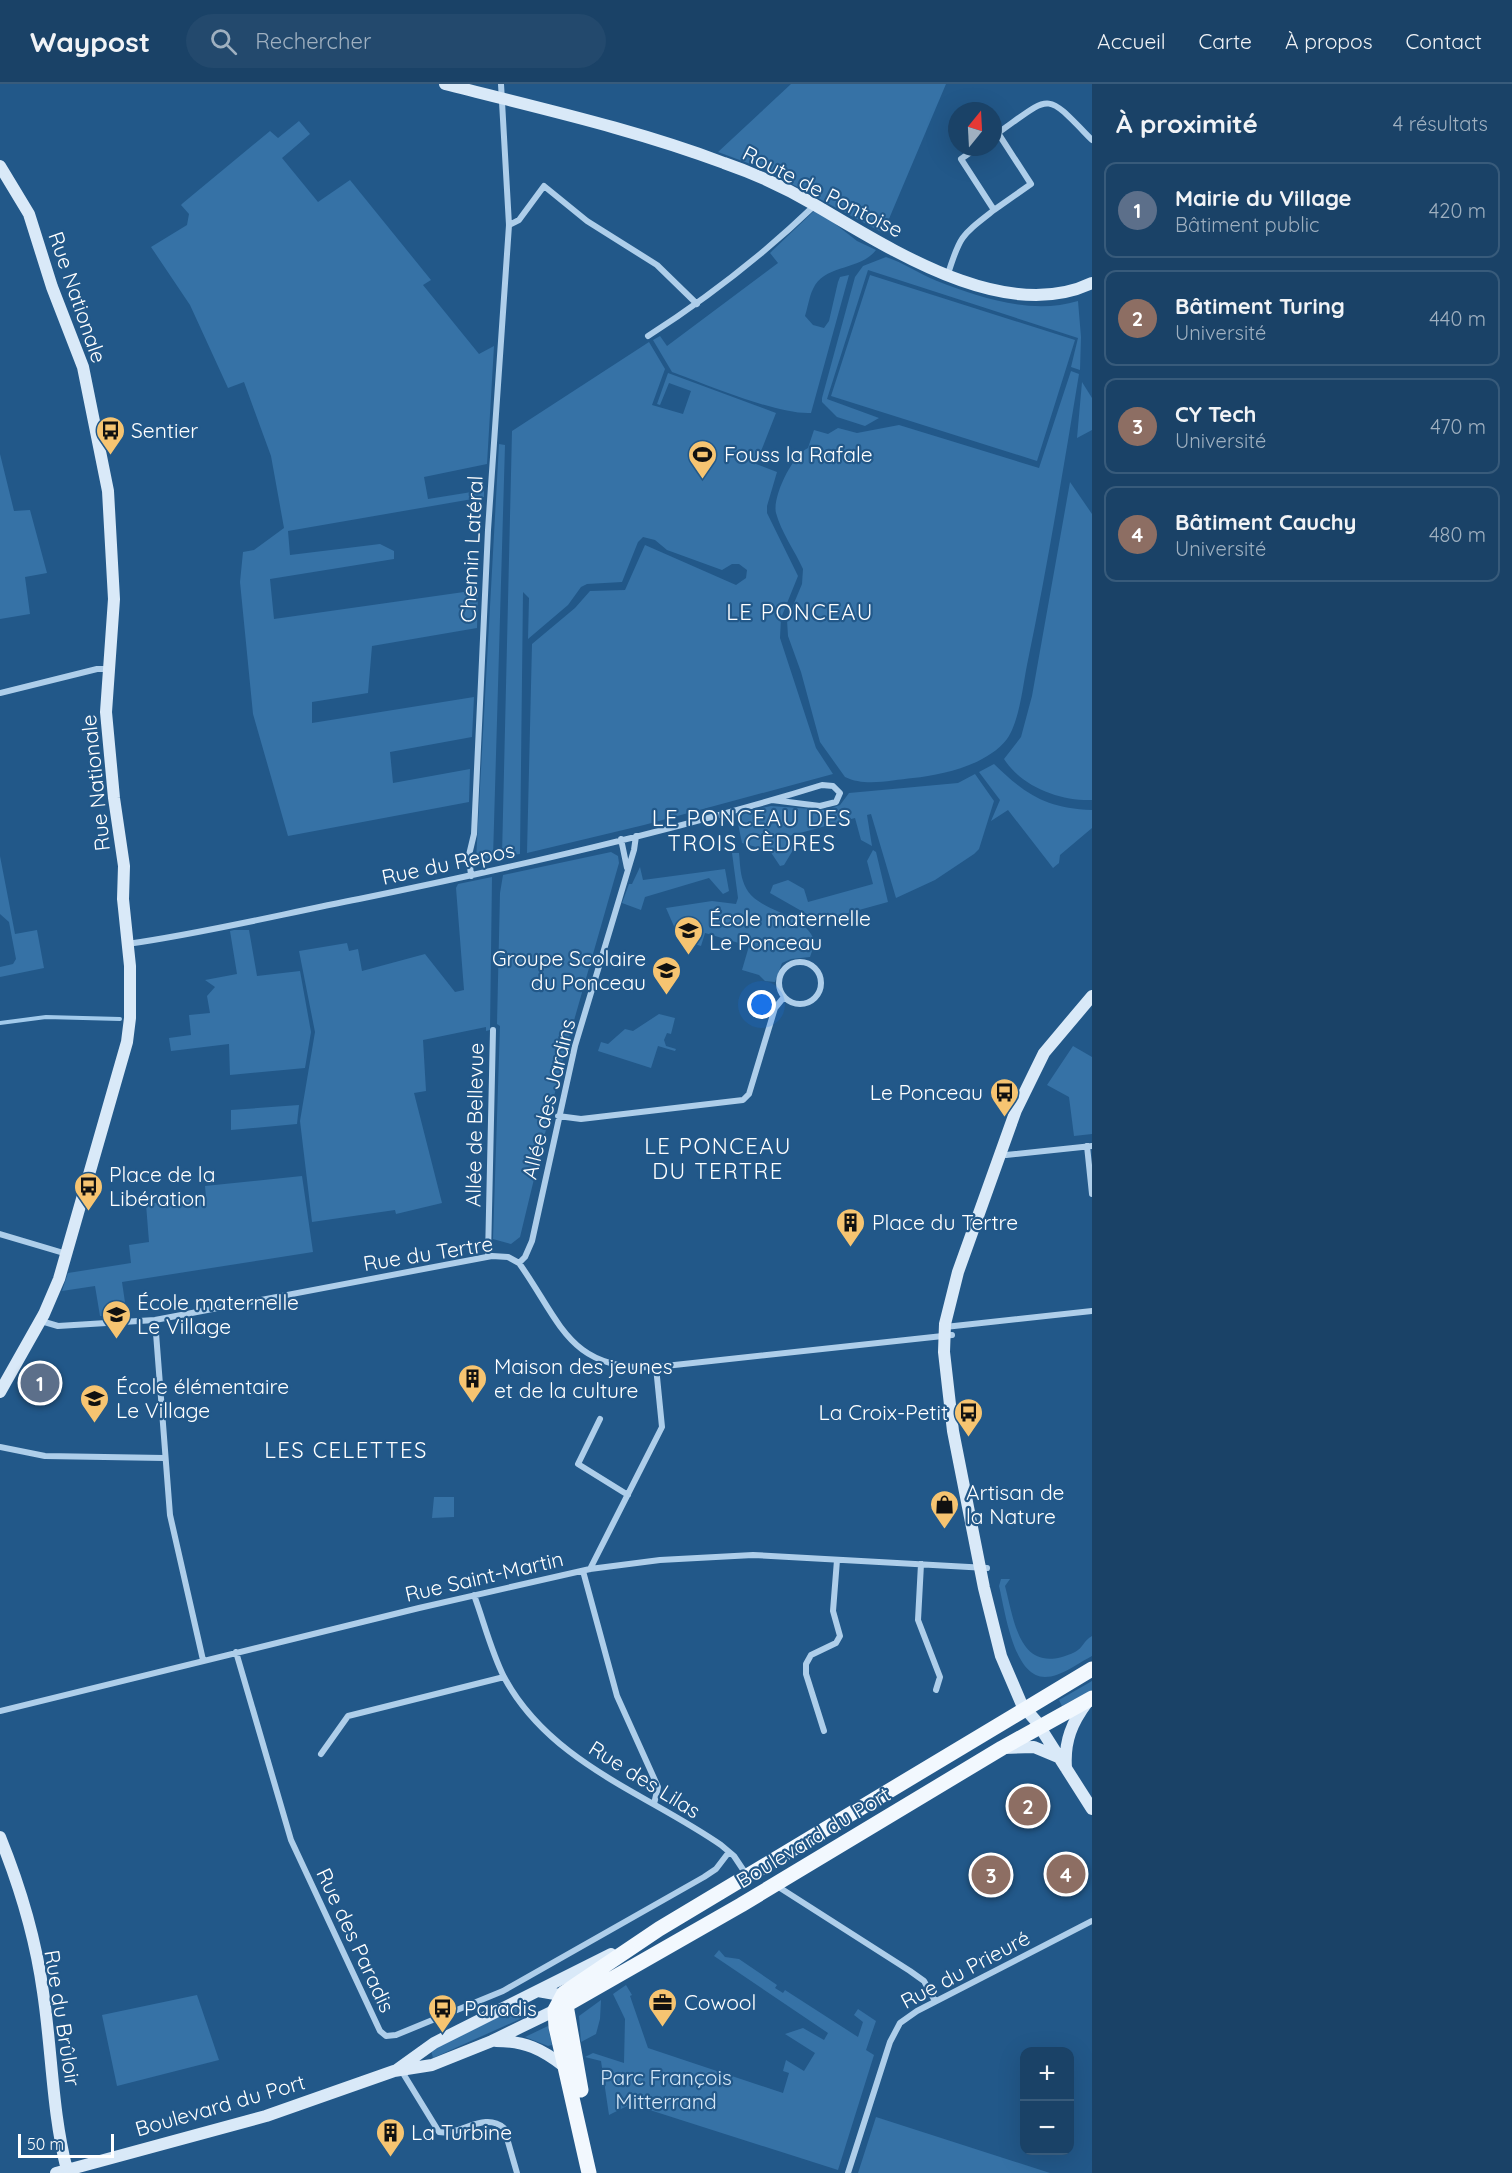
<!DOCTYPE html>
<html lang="fr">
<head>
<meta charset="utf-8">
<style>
  body { margin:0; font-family:Quicksand,sans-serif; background:#23496d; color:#f1f3f6 }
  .controls { position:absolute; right:18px; bottom:18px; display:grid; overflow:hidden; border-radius:12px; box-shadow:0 6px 24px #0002 }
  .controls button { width:54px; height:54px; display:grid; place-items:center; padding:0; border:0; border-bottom:2px solid #385b7b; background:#1a4267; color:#f1f3f6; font:30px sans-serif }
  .compass { position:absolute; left:948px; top:18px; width:54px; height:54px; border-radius:50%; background:#1a4267; box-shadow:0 6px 24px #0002; rotate:18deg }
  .scale { position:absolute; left:18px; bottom:15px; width:96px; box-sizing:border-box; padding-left:6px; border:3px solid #fff; border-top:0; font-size:16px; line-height:21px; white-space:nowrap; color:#fff; -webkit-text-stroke:4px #225889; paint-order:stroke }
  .you { position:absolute; left:762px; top:921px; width:21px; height:21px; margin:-15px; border:4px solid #fff; border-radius:50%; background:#1a73e8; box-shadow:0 0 0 9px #1a73e833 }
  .badge { display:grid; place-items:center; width:39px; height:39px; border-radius:50%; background:#d6ab8b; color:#fff; font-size:20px; font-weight:700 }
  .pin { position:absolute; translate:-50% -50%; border:3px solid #fff; box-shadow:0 2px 6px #0006 }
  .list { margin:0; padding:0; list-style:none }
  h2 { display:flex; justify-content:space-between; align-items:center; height:78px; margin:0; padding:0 24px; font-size:26px }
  h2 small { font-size:20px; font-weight:400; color:#9fb0c0 }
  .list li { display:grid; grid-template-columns:39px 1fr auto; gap:18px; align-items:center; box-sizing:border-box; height:96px; margin:0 12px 12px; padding:0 12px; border:2px solid #385b7b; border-radius:12px }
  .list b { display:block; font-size:22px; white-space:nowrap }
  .list p { margin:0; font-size:20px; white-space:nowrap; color:#9fb0c0 }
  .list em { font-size:20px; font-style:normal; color:#9fb0c0 }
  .icon { flex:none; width:33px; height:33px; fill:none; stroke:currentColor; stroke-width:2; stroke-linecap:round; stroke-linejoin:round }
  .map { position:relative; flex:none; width:1092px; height:2089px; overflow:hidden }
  header { display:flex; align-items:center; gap:36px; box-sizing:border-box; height:84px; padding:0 30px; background:#1a4267; border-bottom:2px solid #385b7b }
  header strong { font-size:28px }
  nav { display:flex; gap:33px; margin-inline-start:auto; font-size:21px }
  .search { width:420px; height:54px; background:#23496d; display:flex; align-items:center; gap:15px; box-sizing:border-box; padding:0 21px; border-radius:33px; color:#9fb0c0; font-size:22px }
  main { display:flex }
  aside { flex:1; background:#1a4267 }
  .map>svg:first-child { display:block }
</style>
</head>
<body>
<header>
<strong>Waypost</strong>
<div class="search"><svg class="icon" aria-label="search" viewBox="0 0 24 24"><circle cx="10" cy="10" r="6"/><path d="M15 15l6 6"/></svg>Rechercher</div>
<nav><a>Accueil</a><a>Carte</a><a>À propos</a><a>Contact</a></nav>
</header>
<main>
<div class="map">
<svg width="1092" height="2089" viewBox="0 0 1092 2089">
  <rect width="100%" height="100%" fill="#225889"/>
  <path fill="#3672a6" d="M791 0H946L883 149 764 85 718 68Z
    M299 37 310 50 282 74 318 118 350 96 431 196 423 201 479 270 494 262 487 380 424 393 428 415 484 406V413L288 447 290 471 380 460 394 467V475L270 495 274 535 478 506 477 544 372 562 368 609 312 618V639L474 613 472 653 390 668 393 699 470 685 469 718 288 752 253 630 240 498 243 468 254 466 284 444 271 372 244 298 228 304 190 221 151 163 187 141 189 130 181 121 183 119 270 47 278 54Z
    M814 127 820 128 857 157 876 166C860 187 824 180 813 205 809 213 808 223 805 232L813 241 824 244 829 237 838 198 840 193 849 191 811 329C778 331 705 300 672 288L653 256 660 252 667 262 778 179 770 169 773 166Z
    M886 173C904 179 920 190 937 197 981 214 1032 231 1078 217L1081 253 1080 286 1071 283 1078 254 868 186 827 315 879 334 865 342 837 333 822 318V314L855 193 863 182Z
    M870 191 1075 256 1037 377 831 312Z
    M649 258 665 285 652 321 683 330 691 307 669 299 660 321 657 320 668 289 776 329 756 380 777 388 767 422V429L798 492 781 534 780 554 816 664 833 690 644 741 527 769 532 560 575 524 590 507 625 506 645 461 736 501 746 494 747 486 739 480H732L722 486 667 466 655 456 643 453 638 458 622 498 587 500 581 503 568 521 528 555 529 514 523 508 520 770 502 772 512 347Z
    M1071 287 1079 290C1063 387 1047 485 1027 581 1023 601 1019 639 1007 655 987 681 943 691 913 694 892 696 865 703 845 693L820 658 801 588 788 552 787 536 802 500 803 485C795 467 781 448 776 429 772 413 793 370 808 364L814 346 828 350 838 344 857 349 899 341 1039 384Z
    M1082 298 1092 314V346L1077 354Z
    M499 360 505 361 493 774 476 776Z
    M0 370 14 427 30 426 47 489 25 493 30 530 0 535Z
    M1070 398 1092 430V716C1060 717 1022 703 1004 675L1021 653 1032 612Z
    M994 680C1026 711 1046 724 1092 726V744L1060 771 1059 779 1053 784 1008 726 991 737 1000 716 979 688Z
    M975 690 994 717 979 765 974 770 935 796 896 814 871 730 867 731 872 762 861 756 855 734 789 752 793 766 784 781 780 782 770 767 742 759 736 730 771 722 826 726 840 721 849 709 958 699Z
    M873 766 876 768 888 818 819 837 770 809 773 801 788 796 804 805 808 818 873 800 867 777Z
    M611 768 618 772 619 779 563 975 520 1153 511 1160 493 1155 500 942 497 940 500 809 503 791Z
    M732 769H739C740 778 740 788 743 797 753 831 803 824 815 858L810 873 791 875 782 879 775 898 765 897 759 891 742 886 749 862 705 849 701 862 680 856 666 824 712 817 736 820 738 814Z
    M0 772 15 850 37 846 44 884 0 893V883L13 880 16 875 9 838 0 830Z
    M640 783 643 796 725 785 729 807 723 810 709 794 645 813 641 826 622 819 629 800H632Z
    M492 793 490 946 486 947V943L423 956 426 1007 414 1009 442 1119 396 1130 395 1126 312 1138 300 1037 315 948 299 867 347 859 349 867 358 865 362 887 425 870 455 908 464 906 456 804 458 800Z
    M234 846H249L257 892 300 887 311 948 305 984 230 991 229 960 171 967 169 954 191 951 189 931 210 929 207 912 215 903 205 896 237 890 230 847Z
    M659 930 675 934 671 950 667 949 664 956 666 962 676 965 675 967 658 962 651 984 598 967 601 958 608 960 625 945 633 947Z
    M1073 962 1092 973V1050L1074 1052 1069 1013 1047 1001Z
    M299 1021 297 1040 231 1046V1026Z
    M302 1092 313 1168 122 1198 127 1232H100L95 1202 62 1207 68 1189 131 1179 129 1161 149 1158 146 1120 206 1113 205 1102Z
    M434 1413H454V1433L432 1434Z
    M1001 1495H1010L1005 1502C1015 1540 1020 1594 1075 1568 1083 1564 1084 1556 1092 1552V1572C1078 1579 1061 1593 1045 1593 1013 1593 1005 1526 999 1502Z
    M1092 1597V1606L1062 1622 1059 1616Z
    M719 1866 725 1873 739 1875 777 1901 775 1904 783 1909 785 1906 858 1953 863 1938 854 1931 858 1925 876 1937 866 1966 874 1971 838 2086 631 2020 609 2031 601 1977 585 1973 593 1969 624 1979 625 1935 613 1910 626 1901 632 1911 630 1912 648 1964 783 2009 789 1989 783 1987 786 1976 804 1987 815 1969 785 1950 803 1944 824 1956 828 1949 714 1872Z
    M197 1911 219 1976 117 2002 102 1931Z
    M601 1916 600 1935 596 1950 581 1958 579 1932Z
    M524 1920 531 1925 529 1931 433 1974 431 1966Z
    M548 1942 552 1961 548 1962 525 1953Z
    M876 2033 1050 2089H858Z"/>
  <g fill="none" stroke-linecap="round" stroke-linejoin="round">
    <path stroke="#a2caeb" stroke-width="4" d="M0 939 46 933 120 935"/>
    <path stroke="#aeceea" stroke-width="6" d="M998 49C1053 10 1044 7 1092 56
      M978 63 961 75 994 126 1031 100 998 49 993 53
      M509 141 519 136 544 102 587 137 657 181 697 220
      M948 190C960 151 962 151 994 126
      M648 252C709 213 763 171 815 121
      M0 609 97 585H111
      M621 755 627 784
      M471 792 469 771 474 750 488 446 509 141 501 0
      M127 860C205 849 282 830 359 815 514 783 670 748 822 701L833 702 840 709 836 718 820 722 772 716
      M779 899a21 21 0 1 1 42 0a21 21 0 1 1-42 0Z
      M558 1032 581 1035 743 1016 749 1010 775 924 784 913
      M1087 1062 1092 1110
      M1006 1071 1092 1062
      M0 1150 67 1170
      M488 1172 493 946
      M519 1179 525 1173 532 1157 575 962 634 766 636 752
      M155 1236 170 1431 203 1576
      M41 1237 58 1242 155 1236 492 1172 508 1173 519 1179C561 1238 569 1288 656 1283L952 1251
      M945 1243 1092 1227
      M600 1335 578 1380 628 1411
      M0 1363 45 1372 164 1374
      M921 1480 918 1536 940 1593 936 1606
      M590 1485 662 1343 656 1283
      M583 1487 617 1612 658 1703 654 1720
      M474 1511C484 1538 491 1567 504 1593 550 1679 646 1709 721 1761L734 1772 746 1790
      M236 1568 291 1756 380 1947 386 1952 396 1951 503 1907 704 1793 716 1785 729 1768
      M0 1627 419 1524 590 1485 660 1476 753 1471 987 1484
      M824 1647 806 1590V1580L811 1571 836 1559 840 1552 833 1527 837 1476
      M321 1670 348 1632 504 1593
      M777 1802 910 1887 924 1897 935 1917
      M401 1986 439 2048C461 2052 484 2027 504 2044L517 2089
      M848 2089 890 1958 900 1939 917 1927 1092 1837"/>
    <path stroke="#d9e9f8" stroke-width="12" d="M445 0C538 24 634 45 724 79 756 90 786 104 815 121 889 164 1005 241 1092 199
      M0 82 29 130 52 203 83 283 108 407 114 515 106 628 114 714 124 782 123 815 130 882V934L127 958 59 1195 44 1230 0 1308
      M1092 912 1044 969 1016 1026 958 1188 945 1240 944 1268 953 1347 984 1504 1001 1572 1022 1621 1036 1637 1092 1725
      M1004 1664 1034 1663 1058 1673
      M1066 1684C1064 1657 1072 1638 1088 1617
      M0 1753C19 1800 36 1857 43 1908 52 1967 52 2028 67 2086
      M496 1957C525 1957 542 1965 565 1983
      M395 1987 434 1959 611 1870
      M56 2089 266 2032 394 1987 432 1981 492 1957 566 1921 555 1910 538 1907"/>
    <path stroke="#f2f8fe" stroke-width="15" d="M581 2006 566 1921 741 1821 1002 1664 1092 1614
      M589 2089 556 1943 555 1926 564 1909 659 1845 1092 1585"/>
  </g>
  <defs>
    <symbol id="bus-pin" viewBox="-11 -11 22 30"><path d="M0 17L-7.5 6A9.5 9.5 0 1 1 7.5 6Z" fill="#f6c471" stroke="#225889"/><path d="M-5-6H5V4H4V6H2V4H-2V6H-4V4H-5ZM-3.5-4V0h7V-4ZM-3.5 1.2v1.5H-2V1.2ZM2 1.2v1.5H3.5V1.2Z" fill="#111"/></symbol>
    <symbol id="stadium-pin" viewBox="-11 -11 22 30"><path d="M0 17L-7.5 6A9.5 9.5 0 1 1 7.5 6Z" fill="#f6c471" stroke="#225889"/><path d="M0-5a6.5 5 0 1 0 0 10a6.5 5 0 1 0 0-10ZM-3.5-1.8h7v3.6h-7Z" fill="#111"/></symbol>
    <symbol id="school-pin" viewBox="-11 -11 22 30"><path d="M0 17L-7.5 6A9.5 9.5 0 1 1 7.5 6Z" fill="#f6c471" stroke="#225889"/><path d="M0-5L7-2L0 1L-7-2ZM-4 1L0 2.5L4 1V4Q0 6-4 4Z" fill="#111"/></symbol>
    <symbol id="building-pin" viewBox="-11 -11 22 30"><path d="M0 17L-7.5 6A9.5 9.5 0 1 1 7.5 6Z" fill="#f6c471" stroke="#225889"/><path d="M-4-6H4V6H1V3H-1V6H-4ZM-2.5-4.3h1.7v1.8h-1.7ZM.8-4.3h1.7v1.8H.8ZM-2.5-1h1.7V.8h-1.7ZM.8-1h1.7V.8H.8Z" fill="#111"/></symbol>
    <symbol id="shop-pin" viewBox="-11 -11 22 30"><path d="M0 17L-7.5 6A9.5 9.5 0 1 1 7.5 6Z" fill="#f6c471" stroke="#225889"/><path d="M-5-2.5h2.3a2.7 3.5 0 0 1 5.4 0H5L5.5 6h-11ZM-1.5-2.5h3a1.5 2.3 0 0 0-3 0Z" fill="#111"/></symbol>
    <symbol id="office-pin" viewBox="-11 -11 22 30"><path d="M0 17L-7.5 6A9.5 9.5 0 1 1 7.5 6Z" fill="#f6c471" stroke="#225889"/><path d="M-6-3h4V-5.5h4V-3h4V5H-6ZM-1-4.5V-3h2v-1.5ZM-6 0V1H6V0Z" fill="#111"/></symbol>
  </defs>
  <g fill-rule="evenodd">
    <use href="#bus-pin" x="94" y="330" width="33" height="45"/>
    <use href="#stadium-pin" x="686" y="354" width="33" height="45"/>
    <use href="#school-pin" x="672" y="830" width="33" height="45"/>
    <use href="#school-pin" x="650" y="870" width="33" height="45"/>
    <use href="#bus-pin" x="988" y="992" width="33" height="45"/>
    <use href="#bus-pin" x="72" y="1086" width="33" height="45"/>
    <use href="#building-pin" x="834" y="1122" width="33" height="45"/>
    <use href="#school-pin" x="100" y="1214" width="33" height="45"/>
    <use href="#building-pin" x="456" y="1278" width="33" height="45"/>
    <use href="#school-pin" x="78" y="1298" width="33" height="45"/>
    <use href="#bus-pin" x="952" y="1312" width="33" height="45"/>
    <use href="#shop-pin" x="928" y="1404" width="33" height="45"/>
    <use href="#office-pin" x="646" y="1902" width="33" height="45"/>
    <use href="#bus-pin" x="426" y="1908" width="33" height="45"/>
    <use href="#building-pin" x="374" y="2032" width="33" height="45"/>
  </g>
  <g text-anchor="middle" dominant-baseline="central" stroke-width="4.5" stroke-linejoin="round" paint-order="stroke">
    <g font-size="21" fill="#fff" stroke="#225889">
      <text transform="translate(823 107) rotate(27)">Route de Pontoise</text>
      <text transform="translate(78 213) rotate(71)">Rue Nationale</text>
      <text transform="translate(471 465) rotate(-87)">Chemin Latéral</text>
      <text transform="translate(95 699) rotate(-96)">Rue Nationale</text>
      <text transform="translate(448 779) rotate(-12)">Rue du Repos</text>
      <text transform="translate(548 1015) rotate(-76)">Allée des Jardins</text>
      <text transform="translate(474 1041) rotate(-89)">Allée de Bellevue</text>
      <text transform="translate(428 1169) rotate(-9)">Rue du Tertre</text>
      <text transform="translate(484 1492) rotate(-13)">Rue Saint-Martin</text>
      <text transform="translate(645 1695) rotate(32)">Rue des Lilas</text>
      <text transform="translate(813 1753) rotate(-31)">Boulevard du Port</text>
      <text transform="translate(356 1856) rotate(65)">Rue des Paradis</text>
      <text transform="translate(965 1885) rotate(-28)">Rue du Prieuré</text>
      <text transform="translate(63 1934) rotate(81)">Rue du Brûloir</text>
      <text transform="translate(220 2021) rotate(-16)">Boulevard du Port</text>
    </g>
    <g font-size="21" fill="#fff" stroke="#225889" text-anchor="start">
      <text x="131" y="346">Sentier</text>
      <text x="724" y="370">Fouss la Rafale</text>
      <text x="709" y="834">École maternelle<tspan x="709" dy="24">Le Ponceau</tspan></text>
      <text x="646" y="874" text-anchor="end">Groupe Scolaire<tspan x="646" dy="24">du Ponceau</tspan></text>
      <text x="983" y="1008" text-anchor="end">Le Ponceau</text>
      <text x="109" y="1090">Place de la<tspan x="109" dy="24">Libération</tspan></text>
      <text x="872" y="1138">Place du Tertre</text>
      <text x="137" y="1218">École maternelle<tspan x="137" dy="24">Le Village</tspan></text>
      <text x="494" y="1282">Maison des jeunes<tspan x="494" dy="24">et de la culture</tspan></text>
      <text x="116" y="1302">École élémentaire<tspan x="116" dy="24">Le Village</tspan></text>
      <text x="948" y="1328" text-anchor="end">La Croix-Petit</text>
      <text x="966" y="1408">Artisan de<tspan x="966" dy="24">la Nature</tspan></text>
      <text x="684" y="1918">Cowool</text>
      <text x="464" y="1924">Paradis</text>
      <text x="411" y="2048">La Turbine</text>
    </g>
    <g font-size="21" fill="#d3e6f7" stroke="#225889">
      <text x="666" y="1993">Parc François<tspan x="666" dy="24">Mitterrand</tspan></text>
    </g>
    <g font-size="22" letter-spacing="1.5" fill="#fff" stroke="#225889">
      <text x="800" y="528">LE PONCEAU</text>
      <text x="752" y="734">LE PONCEAU DES<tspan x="752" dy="25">TROIS CÈDRES</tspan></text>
      <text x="718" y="1062">LE PONCEAU<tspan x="718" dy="25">DU TERTRE</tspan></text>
      <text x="346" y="1366">LES CELETTES</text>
    </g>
  </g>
</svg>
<div class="controls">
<button>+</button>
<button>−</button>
</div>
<svg class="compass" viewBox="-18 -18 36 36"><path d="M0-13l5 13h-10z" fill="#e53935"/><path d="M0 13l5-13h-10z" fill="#9fb0c0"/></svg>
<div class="scale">50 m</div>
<div class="you"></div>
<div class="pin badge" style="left:40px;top:1299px;background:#5c6f8a">1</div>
<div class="pin badge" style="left:1028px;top:1722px;background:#8d6e63">2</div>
<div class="pin badge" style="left:991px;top:1791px;background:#8d6e63">3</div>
<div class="pin badge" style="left:1066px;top:1790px;background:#8d6e63">4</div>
</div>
<aside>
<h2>À proximité<small>4 résultats</small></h2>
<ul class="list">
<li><span class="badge" style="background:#5c6f8a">1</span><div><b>Mairie du Village</b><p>Bâtiment public</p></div><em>420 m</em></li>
<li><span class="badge" style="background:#8d6e63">2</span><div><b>Bâtiment Turing</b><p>Université</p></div><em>440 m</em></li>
<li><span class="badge" style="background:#8d6e63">3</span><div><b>CY Tech</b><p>Université</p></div><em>470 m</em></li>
<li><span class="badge" style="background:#8d6e63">4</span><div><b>Bâtiment Cauchy</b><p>Université</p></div><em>480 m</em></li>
</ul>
</aside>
</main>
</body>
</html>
